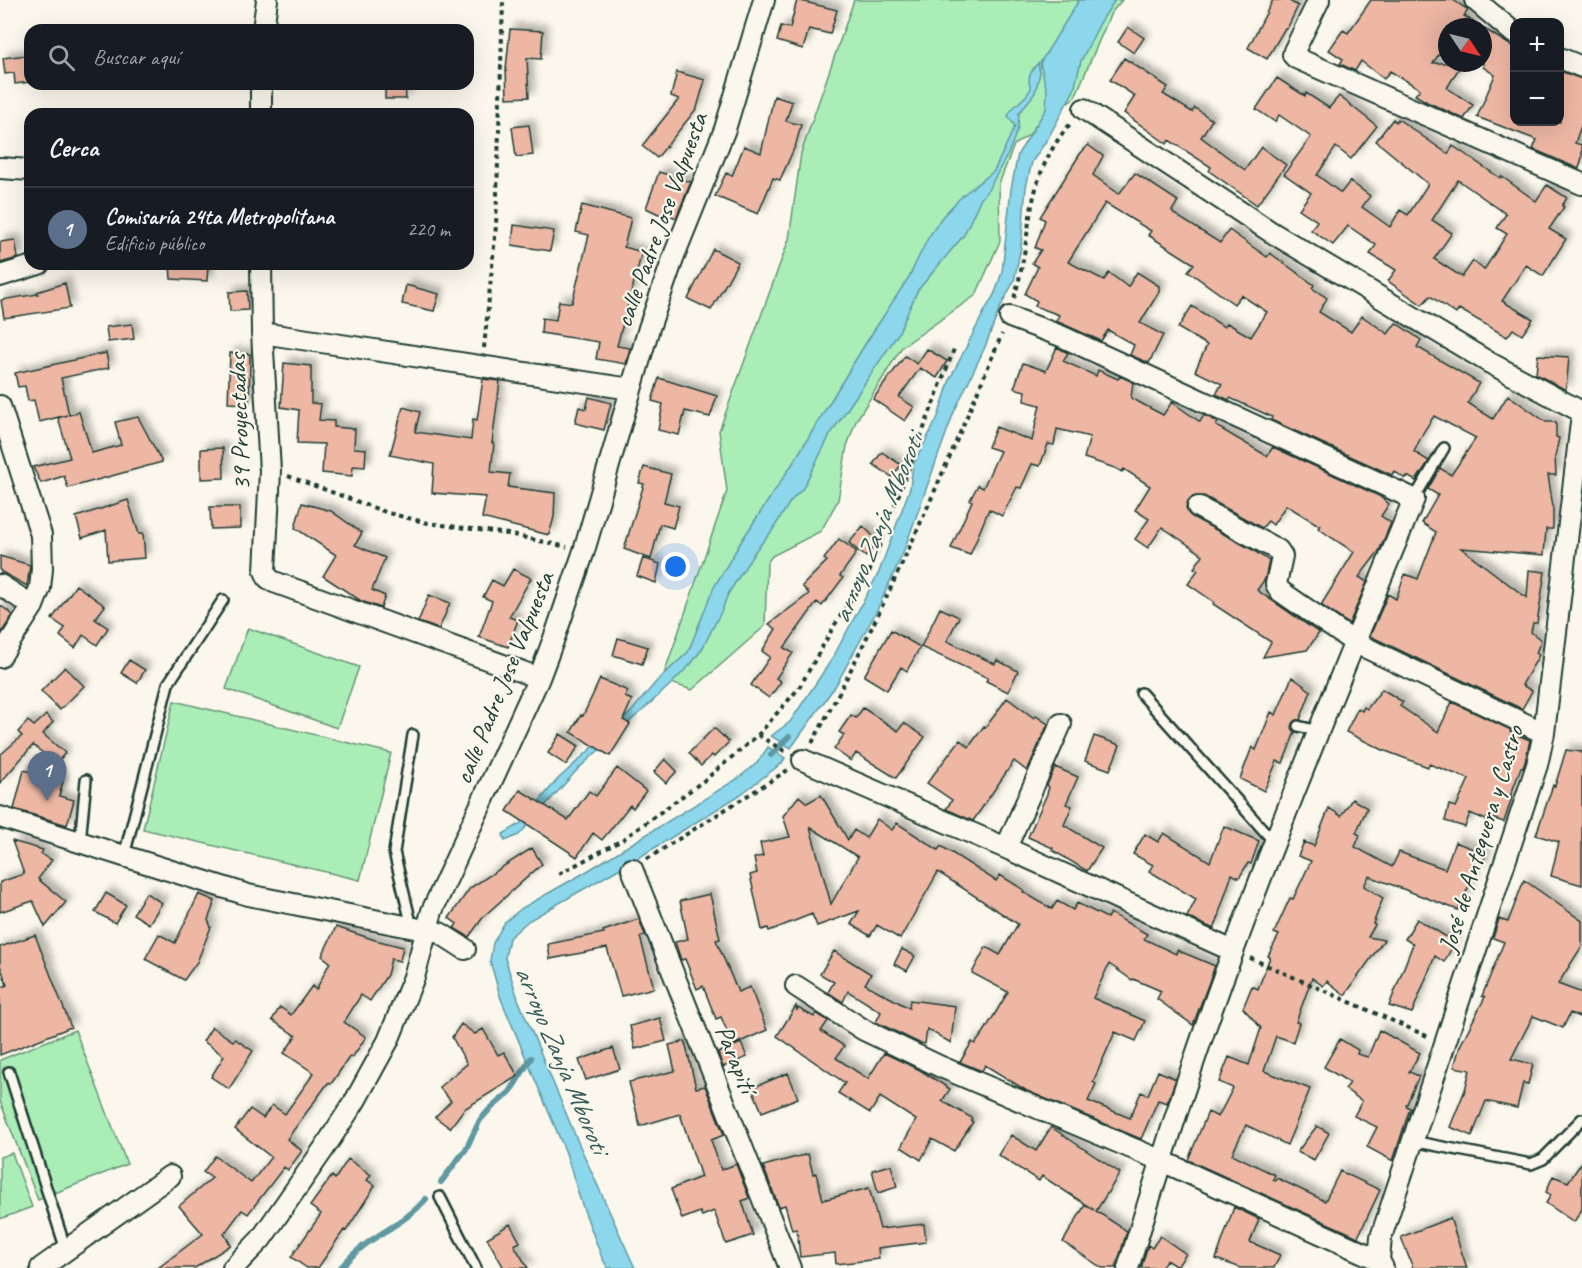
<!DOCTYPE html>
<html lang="es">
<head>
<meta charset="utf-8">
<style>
  body { margin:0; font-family:Caveat,sans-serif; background:#20242c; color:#f1f3f6 }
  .controls { position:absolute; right:18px; top:18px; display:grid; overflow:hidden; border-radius:12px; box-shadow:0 6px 24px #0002 }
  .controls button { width:54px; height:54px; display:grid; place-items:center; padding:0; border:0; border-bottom:2px solid #363941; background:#171b24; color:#f1f3f6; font:30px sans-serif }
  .compass { position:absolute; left:1438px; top:18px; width:54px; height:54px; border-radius:50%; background:#171b24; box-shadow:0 6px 24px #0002; rotate:125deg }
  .you { position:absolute; left:676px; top:567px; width:21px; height:21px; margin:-15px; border:4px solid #fff; border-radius:50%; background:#1a73e8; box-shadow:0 0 0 9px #1a73e833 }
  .badge { display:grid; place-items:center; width:39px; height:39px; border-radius:50%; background:#1a73e8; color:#fff; font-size:20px; font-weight:700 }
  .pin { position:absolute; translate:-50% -50px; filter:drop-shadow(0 2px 3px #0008) }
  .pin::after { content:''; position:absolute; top:32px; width:21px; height:18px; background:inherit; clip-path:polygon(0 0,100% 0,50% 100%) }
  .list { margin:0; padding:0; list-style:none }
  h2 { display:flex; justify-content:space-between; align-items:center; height:78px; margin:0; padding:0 24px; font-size:26px }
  h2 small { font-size:20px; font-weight:400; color:#9ea1a6 }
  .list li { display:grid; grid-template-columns:39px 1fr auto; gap:18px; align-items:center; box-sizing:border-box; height:84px; padding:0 24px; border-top:2px solid #363941 }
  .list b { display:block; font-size:22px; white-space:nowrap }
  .list p { margin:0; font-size:20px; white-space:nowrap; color:#9ea1a6 }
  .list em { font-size:20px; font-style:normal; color:#9ea1a6 }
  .icon { flex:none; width:33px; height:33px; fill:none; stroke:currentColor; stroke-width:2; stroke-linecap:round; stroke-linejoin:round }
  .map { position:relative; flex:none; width:1582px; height:1268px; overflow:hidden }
  .search { position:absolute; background:#171b24; box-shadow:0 6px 24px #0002; left:24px; top:24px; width:450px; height:66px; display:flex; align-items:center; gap:15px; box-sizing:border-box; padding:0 21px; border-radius:18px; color:#9ea1a6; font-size:22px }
  .panel { position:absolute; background:#171b24; box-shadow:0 6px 24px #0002; left:24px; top:108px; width:450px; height:162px; border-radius:18px }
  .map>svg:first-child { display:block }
</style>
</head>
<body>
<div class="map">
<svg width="1582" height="1268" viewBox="0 0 1582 1268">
  <defs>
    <filter id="shadow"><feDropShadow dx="5.5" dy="-5.5" stdDeviation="3" flood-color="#0004"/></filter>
  </defs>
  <rect width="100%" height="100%" fill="#fbf7ec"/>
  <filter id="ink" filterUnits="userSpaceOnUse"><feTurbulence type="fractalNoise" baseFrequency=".0167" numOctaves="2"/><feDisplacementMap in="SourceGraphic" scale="12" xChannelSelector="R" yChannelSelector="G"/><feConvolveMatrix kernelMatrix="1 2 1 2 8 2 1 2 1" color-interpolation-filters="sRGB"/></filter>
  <g filter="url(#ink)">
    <path fill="#abedb7" stroke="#659576" stroke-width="1.5" d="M854 0H1122L1111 13 1075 97 1035 126 1030 134 1014 145 999 184 1000 241 976 295 902 347 856 421 847 446 838 500 821 531 772 556 767 563 765 626 692 690 662 680 727 491 719 431 789 239 801 153Z
      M248 628 359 667 337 728 226 689Z
      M174 701 391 753 360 880 143 829Z
      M75 1030 127 1164 38 1200 0 1101V1060Z
      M12 1153 32 1207 0 1219V1157Z"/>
    <path fill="#8cd7ec" stroke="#6099a2" stroke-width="1.5" d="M1079 0H1115L1100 23 1081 61 1074 90 1048 138 1032 162 1026 187 1021 247 1014 281 1000 308 985 347 954 412 903 553 877 610 836 685 791 748 771 736 790 722 832 659 879 572 910 488 913 465 938 417 950 379 984 312 995 293 1002 272 1011 189 1018 154 1046 109 1047 91 1040 63Z
      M1038 63 1040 73 1035 93 1019 113 1018 128 1008 154 988 190 980 200 964 235 918 290 898 334 830 435 803 488 790 502 772 531 756 550 728 594 722 610 702 649 691 664 668 687 578 769 519 835 505 841 503 834 520 824 557 780 630 713 656 682 688 652 714 587 742 540 793 463 864 346 909 277 928 238 942 217 963 195 994 171 1015 126 1008 116C1013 103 1026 101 1031 88 1026 78 1031 71 1038 63Z
      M768 747 785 758 782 763 740 795 643 855 528 921 509 938 505 958 518 999 578 1142 635 1268H608L602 1258 581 1202 566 1153 501 999 490 961 493 943 505 922 522 908 584 873 737 779 757 763Z"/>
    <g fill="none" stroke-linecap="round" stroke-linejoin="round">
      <path stroke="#6099a2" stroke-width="6" d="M771 755 789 737
        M441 1182 466 1149 480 1120 490 1109 510 1092 531 1058
        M340 1268C347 1261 353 1254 361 1248 383 1230 405 1223 426 1199"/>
    </g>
    <path fill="#eeb7a4" stroke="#1f3d34" stroke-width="1.5" fill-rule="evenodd" filter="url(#shadow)" d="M797 0 837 10 830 34 809 29 803 49 777 41 781 26 790 28Z
      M1273 0H1288L1298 6 1287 29 1285 28 1267 59 1248 48Z
      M1371 0H1453L1468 10 1464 16 1482 27H1447V42L1433 63H1462L1447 88 1473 105 1464 119 1427 102 1415 95 1420 89 1390 71 1384 79 1361 61 1355 71 1340 64 1343 59 1329 50 1343 30 1348 33Z
      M1128 27 1144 38 1134 53 1118 42Z
      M1483 28 1515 48V122H1560V71L1582 79V123L1575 143 1582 145V157L1579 169 1533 149 1537 140 1477 117 1495 75 1483 67Z
      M510 29 543 31 541 59 527 58 529 97 507 98 506 69Z
      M27 55 30 82 15 84 14 73 5 74 3 58Z
      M1124 58 1168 87 1163 94 1192 112 1195 108 1212 120 1201 137 1245 170 1261 147 1286 165 1257 205 1209 171 1211 167 1169 140 1167 144 1124 113 1135 96 1110 80Z
      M677 72 705 80 697 108 657 158 642 146 679 99 671 96Z
      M1277 78 1305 96 1306 93 1329 108 1339 96 1377 126 1351 159 1336 147 1317 175 1341 193 1350 181 1370 196 1362 207 1390 227 1400 210 1408 215 1428 184 1376 141 1393 119 1396 122 1398 119 1448 154 1453 146 1500 178 1501 176 1536 201 1547 185 1567 198 1562 206 1564 207 1549 229 1566 239 1543 276 1526 265 1502 301 1533 319 1522 335 1513 329 1507 337 1459 309 1456 314 1430 296 1422 305 1388 281 1396 270 1370 254 1376 245 1348 226 1333 245 1311 230 1317 221 1299 209 1311 193 1284 174 1311 137 1279 115 1275 122 1256 109ZM1458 180 1506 214 1497 228 1507 234 1484 270 1473 261 1462 277 1434 259 1452 233 1432 220Z
      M385 84H405L406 99H385Z
      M774 96 792 102 786 121 801 125 796 144 780 180 773 178 758 214 715 196 726 173 732 176 744 146 761 153Z
      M529 125 533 155 516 157 512 127Z
      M1088 145 1103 156 1093 175 1119 194 1135 173 1178 201 1172 211 1174 214 1220 243 1229 230 1267 257 1270 253 1314 285 1312 288 1327 298 1319 312 1351 332 1362 316 1388 334 1396 323 1421 340 1417 347 1479 383 1468 403 1493 419 1508 395 1546 422H1556V437L1559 438 1555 457 1556 475H1548L1553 507V529H1546L1544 555 1461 548 1527 598 1529 570 1545 572 1537 623H1533L1531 632 1541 640 1536 653 1539 655 1522 685 1532 691 1522 709 1370 636 1388 594 1396 599 1405 574 1418 579 1436 532 1422 523 1438 495 1428 489 1440 468 1451 475 1476 438 1434 416 1424 431 1414 452 1429 461 1416 481 1407 476 1405 479 1394 471 1392 475 1271 420 1272 417 1230 398 1229 400 1216 394 1222 384 1195 371 1207 345 1178 328 1192 306 1224 327 1227 323 1251 337 1267 312 1241 295 1234 304 1188 271 1194 264 1148 235 1151 231 1105 203 1068 262 1104 280 1109 273 1128 287 1137 272 1159 286V292L1140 323 1163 335 1149 363 1130 355 1134 345 1108 330 1101 341 1056 321 1059 315 1035 306 1037 301 1025 294 1038 267 1032 263 1041 250 1035 248 1045 220 1040 217 1080 154Z
      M659 172 691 182 676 218 665 213 663 216 646 208Z
      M582 205 631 218 624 247 642 252 617 346 630 348 626 364 596 359 599 342 541 333 542 318 556 320 559 301 572 303 589 235 576 232Z
      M514 225 554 231 550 251 512 245Z
      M15 240 18 258 0 263V242Z
      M713 249 738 262 711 310 688 299Z
      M170 264H208L207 281 171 279Z
      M65 283 70 308 4 318 1 300 38 294 37 292Z
      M406 285 439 294 434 311 402 304Z
      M247 291 248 310 230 311 229 292Z
      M132 324 134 339 108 342 106 327Z
      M1057 347 1068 353 1063 361 1096 376 1098 370 1118 379 1120 376 1133 382 1131 398 1163 415 1172 402 1200 422 1204 415 1218 422 1216 426 1267 456 1273 447 1379 496 1389 504 1381 516 1391 523 1379 551 1359 577 1367 582 1349 624 1321 605 1354 552 1332 538 1318 528 1320 526 1286 505 1273 525 1268 521 1262 528 1204 496 1192 497 1188 501 1186 507 1188 513 1192 517 1251 549 1269 561 1265 579 1257 590 1319 633 1307 650 1263 657 1271 642 1213 604 1214 602 1188 584 1198 570 1194 568 1203 555 1162 527 1148 548 1135 539 1149 519 1135 510 1150 486 1124 469 1122 472 1115 468 1084 458 1090 437 1057 429 1054 445 1048 444 1040 466 1032 464 1021 488 1017 487 1002 516 989 509 970 555 951 548 972 501 970 500 978 485 983 488 1000 451 988 447 996 427 1032 441 1040 405 1024 401 1025 391 1014 388 1023 363 1046 371Z
      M927 349 947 361 937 378 920 368 899 397 914 407 905 421 873 399 905 356 917 364Z
      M106 353 109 368 61 378 69 415 79 412 92 453 121 445 115 422 138 417 162 462 68 488 64 476 41 483 33 467 70 458 58 418 67 415 39 422 34 400 28 401 25 386 18 387 15 373Z
      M230 353 250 354 249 404 228 403Z
      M1538 355 1569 357 1566 390 1536 374Z
      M284 363 311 366V403L321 404 319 420 334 421V427L355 429 354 448 366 449 365 467 353 466 352 476 322 473 324 444 297 443 299 410 281 407Z
      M659 378 717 396 710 417 685 411 679 435 658 430 663 404 652 401Z
      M483 379 500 381 492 443H494L491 472 510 474 508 487 555 493 554 517 549 535 482 518 486 497 432 493 434 464 390 455 403 407 420 412 415 432 471 440 473 419 477 420Z
      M589 397 611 403 604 430 575 423 579 407 586 409Z
      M223 448 224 478 201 479V449Z
      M882 452 901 465 892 477 873 464Z
      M644 467 671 474 664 502 679 506 673 528 660 524 651 559 624 549 644 484 639 483Z
      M128 500 139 534 143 533 145 558 108 561 106 530 82 538 76 517Z
      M302 503 331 511 362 533 355 545 385 558 372 590 385 596 381 608 361 601 323 576 336 555 295 528Z
      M210 507H240V528L211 529Z
      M863 526 873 536V548L866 557 849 543Z
      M839 539 857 552 840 576 843 578 822 606 817 602 784 648 793 653 776 678 781 682 769 698 751 685 770 657 762 651 776 629 769 624 809 594 802 586 827 561 824 559Z
      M0 556 30 565 27 586 0 571Z
      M643 558 660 564 656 583 637 576Z
      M513 569 531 578 509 617 518 620 508 647 479 637 492 601 483 597 492 580 503 586Z
      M76 585 105 606 95 619 108 628 97 645 83 635 75 648 60 636 65 628 52 619Z
      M429 595 450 603 439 629 418 622Z
      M0 605 13 615 0 635Z
      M940 608 959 617 947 641 995 664 997 660 1018 671 1008 692 986 681 988 678 921 647Z
      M891 630 920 647 907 671 901 667 887 690 864 676Z
      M618 638 648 647 642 664 613 655Z
      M129 660 145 670 137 683 121 673Z
      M65 667 84 686 60 710 41 691Z
      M1292 677 1311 691 1300 720H1296L1292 724V728L1295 732 1283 763 1277 761 1264 791 1240 779 1252 747 1256 750 1271 712 1276 715Z
      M600 679 628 691 625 697 632 700 623 720 630 724 610 756 571 732 581 715 583 716Z
      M1382 689 1403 702 1400 706 1438 732 1452 702 1511 730 1510 732 1530 740 1525 762 1523 768 1521 767 1510 797H1512L1504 822 1488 817 1486 820 1470 813 1465 827 1445 821 1449 805 1456 807 1469 779 1429 764 1428 767 1383 750 1346 732 1358 708 1362 711 1364 707 1367 709Z
      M1007 698 1034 718 1036 716 1048 724 1027 771 1014 761 973 821 946 809 952 800 927 783 960 740 969 747 984 726 986 727Z
      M863 708 898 731 904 723 925 737 896 778 856 753 851 761 834 749 844 735 839 732 851 715 856 718Z
      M46 715 53 722 43 734 65 753 56 764 33 745 0 783V755L22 736 18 732 28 721 34 726Z
      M714 728 729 742 714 757 712 755 701 766 689 753Z
      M560 734 579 746 566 765 548 753Z
      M1094 736 1120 745 1110 770 1085 761Z
      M1566 750 1582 752V885L1551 876 1559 842 1536 835 1553 785 1555 786Z
      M665 759 677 771 666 783 654 772Z
      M1055 767 1078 777 1066 804 1072 806 1064 825 1102 848 1087 871 1052 850 1053 848 1028 837 1047 794 1049 787 1047 785Z
      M617 768 646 791 633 808 630 805 602 840 593 833 577 857 507 811 520 790 568 820 589 791 596 796Z
      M24 770 63 781 59 796 74 800 67 825 14 809Z
      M821 795 848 840 854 830 866 838 877 819 892 830 897 823 938 850 941 846 996 881 1000 875 1024 890 1023 892 1052 909 1057 901 1073 910 1077 903 1107 918 1110 913 1147 934 1144 939 1176 954 1177 950 1215 966 1193 1025 1157 999 1161 991 1133 979 1132 980 1109 964 1093 998 1145 1021 1136 1041 1115 1032 1093 1082 1096 1084 1088 1101 1130 1118 1141 1092 1148 1095 1158 1071 1176 1079 1167 1103 1158 1100 1141 1139 1027 1091 985 1065 982 1071 960 1062 972 1042 975 1044 984 1032 1008 992 972 973 986 947 1000 955 1018 924 938 872 900 939 877 925 870 936 851 924 859 911 817 926 812 914 769 931 768 928 762 930 750 875 757 873 754 858 763 856 760 843 790 837 783 816 799 796 807 803ZM810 827 858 857 831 904Z
      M1352 799 1367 808 1356 833 1360 835 1355 847 1392 867 1399 852 1445 869 1455 842 1486 854 1480 869 1477 868 1458 910 1369 876 1364 886 1383 898 1373 924 1375 925 1368 937 1384 940 1345 995 1327 981 1323 986 1312 978 1296 1022 1299 1023 1293 1042 1276 1036 1264 1071 1310 1089 1287 1145 1246 1125 1232 1154 1275 1175 1273 1179 1275 1181 1277 1178 1325 1201 1340 1171 1380 1190 1358 1237 1188 1160 1208 1112 1218 1117 1233 1088 1219 1082 1229 1057 1249 1065 1261 1028 1243 1008 1252 986 1258 989 1270 957 1268 956 1279 935 1274 933 1290 898 1293 899 1311 861 1298 856 1304 842 1314 846 1329 808 1341 816Z
      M1224 826 1259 841 1251 864 1248 863 1239 878 1232 874 1219 913 1220 914 1214 929 1187 917 1196 899 1149 871 1153 865 1133 854 1145 834 1158 842 1164 833 1210 862Z
      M12 841 43 850 41 854 52 860 38 879 66 902 45 927 33 901 0 912V882L24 874Z
      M532 848 542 864 484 916 469 937 454 928 457 924 449 918 470 888Z
      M1524 880 1582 921V946L1558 984 1582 993V1018L1570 1013 1563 1028 1533 1016 1511 1059 1533 1064 1528 1084 1523 1083 1517 1108 1486 1101 1472 1136 1450 1127 1465 1090 1470 1070 1454 1067 1460 1046 1485 997 1482 996 1504 942 1493 938 1499 919 1508 922Z
      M106 893 126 905 115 923 95 912Z
      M146 893 162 903 149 924 133 914Z
      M199 894 215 901 208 920 211 927 197 962 184 980 145 959 159 934 175 943Z
      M710 894 720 939 716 940 738 992 750 987 767 1030 733 1045 721 1017 716 1019 703 986 697 989 685 959 681 960 675 942 688 939 680 901Z
      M639 919 645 935 640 937 654 988 621 996 607 948 550 959 548 944 604 933 603 931Z
      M1417 919 1455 942 1444 962 1435 956 1412 1013 1389 1006 1413 944 1405 939Z
      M336 927 375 940 403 947 400 961 391 959 387 975 370 1001 361 995 344 1022 366 1037 352 1058 350 1056 331 1084 328 1083 287 1139 302 1151 288 1170 284 1167 248 1214 242 1210 224 1234 231 1245 195 1268H158L203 1234 179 1206 212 1178 203 1172 215 1156 251 1183 271 1157 235 1129 250 1109 263 1118 272 1105 285 1114 314 1073 284 1053 296 1036 272 1020 280 1007 291 1015 312 986 316 990 330 962 322 956Z
      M35 935 71 1027 0 1055V988L7 985 0 965V947Z
      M902 949 915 956 907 971 894 964Z
      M834 951 871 974 865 984 909 1008 910 1000 955 1006 951 1043 927 1029 925 1044 919 1043 876 1022 881 1012 848 991 843 1002 828 992 834 982 820 974Z
      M796 1006 797 1010 798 1008 814 1017 816 1013 828 1021 821 1031 844 1046 836 1058 868 1079 884 1053 920 1070 950 1089 942 1101 972 1118 971 1121 973 1122 954 1151 932 1139 921 1160 901 1147 916 1120 880 1097 870 1113 838 1093 845 1083 777 1036Z
      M660 1018 666 1041 635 1049 630 1026Z
      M461 1024 475 1034 483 1029 498 1055 504 1052 518 1076 464 1109 450 1128 435 1117 451 1101 439 1087 467 1064 452 1037Z
      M212 1027 233 1041 235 1039 253 1051 229 1089 211 1077 224 1056 203 1041Z
      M1379 1030 1420 1053 1409 1072 1419 1076 1406 1106 1410 1108 1393 1161 1367 1147 1377 1127 1354 1116 1362 1101 1345 1089 1350 1083 1324 1067 1340 1039 1358 1050 1357 1054 1368 1057Z
      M685 1041 696 1088 705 1086 724 1135 711 1140 721 1170 736 1164 749 1198 742 1201 753 1235 726 1244 714 1211 702 1216 700 1212 682 1219 671 1189 701 1177 680 1114 640 1126 629 1082 675 1071 669 1045Z
      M741 1043 747 1057 723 1067 718 1053Z
      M613 1048 620 1069 586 1080 579 1060Z
      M788 1073 798 1098 762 1112 752 1088Z
      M1317 1126 1329 1133 1314 1160 1297 1152Z
      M1051 1127 1120 1173 1096 1211 1127 1231 1116 1268H1102L1063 1242 1085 1205 1094 1210 1042 1176 1039 1181 998 1155 1011 1135 1036 1151Z
      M808 1154 813 1174 816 1173 823 1200 869 1188 880 1229 924 1224 926 1242 878 1248 879 1259 836 1264 835 1253 800 1257 797 1229 792 1230 785 1205 779 1207 763 1166Z
      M348 1159 371 1175 367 1180 375 1186 346 1231 344 1230 318 1268H307L291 1257 321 1214 310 1206 332 1176 335 1179Z
      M1582 1162V1209L1574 1222 1546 1203 1551 1195 1546 1192 1553 1176 1568 1182Z
      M891 1165 897 1187 878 1193 872 1170Z
      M1234 1207 1259 1219 1250 1242 1280 1255 1274 1268H1241L1216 1259Z
      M1450 1218 1467 1268H1413L1401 1237Z
      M510 1224 520 1242 514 1245 528 1268H504L487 1238Z
      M1160 1236 1186 1254 1177 1267 1166 1260 1161 1268H1141L1148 1245 1152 1248Z"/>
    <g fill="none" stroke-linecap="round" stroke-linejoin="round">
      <defs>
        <path id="service" d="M1414 499 1444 448
          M1141 693 1275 843
          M1298 726 1318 731
          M80 842 86 780
          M124 856 168 684 223 600
          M412 927 394 852 413 735
          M9 1072 66 1250
          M1412 1141 1531 1164 1543 1159 1582 1119
          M440 1197 476 1268"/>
        <path id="minor" d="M1319 0 1294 51 1293 55 1296 58 1582 184
          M1475 0 1514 33
          M263 30 267 0
          M1560 58 1582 67
          M261 84V114
          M1084 109 1271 232 1490 363 1582 412
          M0 168 30 170
          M261 264 262 333 270 471 265 571 268 578 274 582 539 678
          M0 276 39 264
          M1010 317 1061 336 1414 499C1352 648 1290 798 1234 949 1194 1054 1161 1162 1128 1268
          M262 333 631 389
          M0 406 41 535 42 569 40 588 33 606 0 657
          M1198 507 1278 550 1282 556 1276 584 1280 591 1354 642 1544 733
          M0 585 33 606
          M803 760 1006 848 1233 951
          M0 817 248 895 440 933 465 949
          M1006 848 1061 724
          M632 869 790 1268
          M796 986 864 1030 939 1066 1162 1161 1379 1260
          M41 1268 170 1176
          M233 1268 261 1239 323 1150 355 1101 388 1041 414 977 432 911 539 678 556 633 584 551 649 328 675 253 725 129 764 0
          M1383 1268 1379 1260 1381 1237 1537 765 1544 733 1582 414"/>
      </defs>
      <use href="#service" stroke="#1f3d34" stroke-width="14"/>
      <use href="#minor" stroke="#1f3d34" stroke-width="24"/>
      <path stroke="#1f3d34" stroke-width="4" stroke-dasharray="4.5 4.5" stroke-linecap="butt" d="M1014 298C1034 234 1022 179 1071 123
        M484 348 496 226 503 2
        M288 476 388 513 428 523 508 534 567 547
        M758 735 786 752
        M812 743C885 611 943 473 1002 334
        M647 859 788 770
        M559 874 622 840 706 779 758 735 799 688 834 626 869 573 954 349
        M1250 958 1427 1036"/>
      <use href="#service" stroke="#fbf7ec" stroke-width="9"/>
      <use href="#minor" stroke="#fbf7ec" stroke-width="20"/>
    </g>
  </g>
  <g text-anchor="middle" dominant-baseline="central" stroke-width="4.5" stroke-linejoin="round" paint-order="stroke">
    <g font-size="26" fill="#1f3d34" stroke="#fbf7ec">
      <text transform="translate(661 220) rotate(-70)">calle Padre Jose Valpuesta</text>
      <text transform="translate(239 422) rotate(-92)">39 Proyectadas</text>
      <text transform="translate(504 678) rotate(-68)">calle Padre Jose Valpuesta</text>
      <text transform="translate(1481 839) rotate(-73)">José de Antequera y Castro</text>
      <text transform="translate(736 1059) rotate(68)">Parapití</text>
    </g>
    <g font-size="27" font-style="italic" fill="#355c59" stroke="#fbf7ec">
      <text transform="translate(877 529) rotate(-68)">arroyo Zanja Mboroti</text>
      <text transform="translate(562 1059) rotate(67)">arroyo Zanja Mboroti</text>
    </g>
  </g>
</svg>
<div class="controls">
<button>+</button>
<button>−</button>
</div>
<svg class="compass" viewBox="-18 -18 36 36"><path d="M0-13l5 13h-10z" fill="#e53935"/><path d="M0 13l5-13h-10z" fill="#9ea1a6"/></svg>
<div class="you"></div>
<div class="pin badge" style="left:47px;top:801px;background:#5c6f8a">1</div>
<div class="search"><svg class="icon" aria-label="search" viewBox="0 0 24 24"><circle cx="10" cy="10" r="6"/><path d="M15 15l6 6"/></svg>Buscar aquí</div>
<section class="panel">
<h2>Cerca<small></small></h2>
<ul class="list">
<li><span class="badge" style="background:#5c6f8a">1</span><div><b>Comisaría 24ta Metropolitana</b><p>Edificio público</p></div><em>220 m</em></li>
</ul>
</section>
</div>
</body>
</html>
